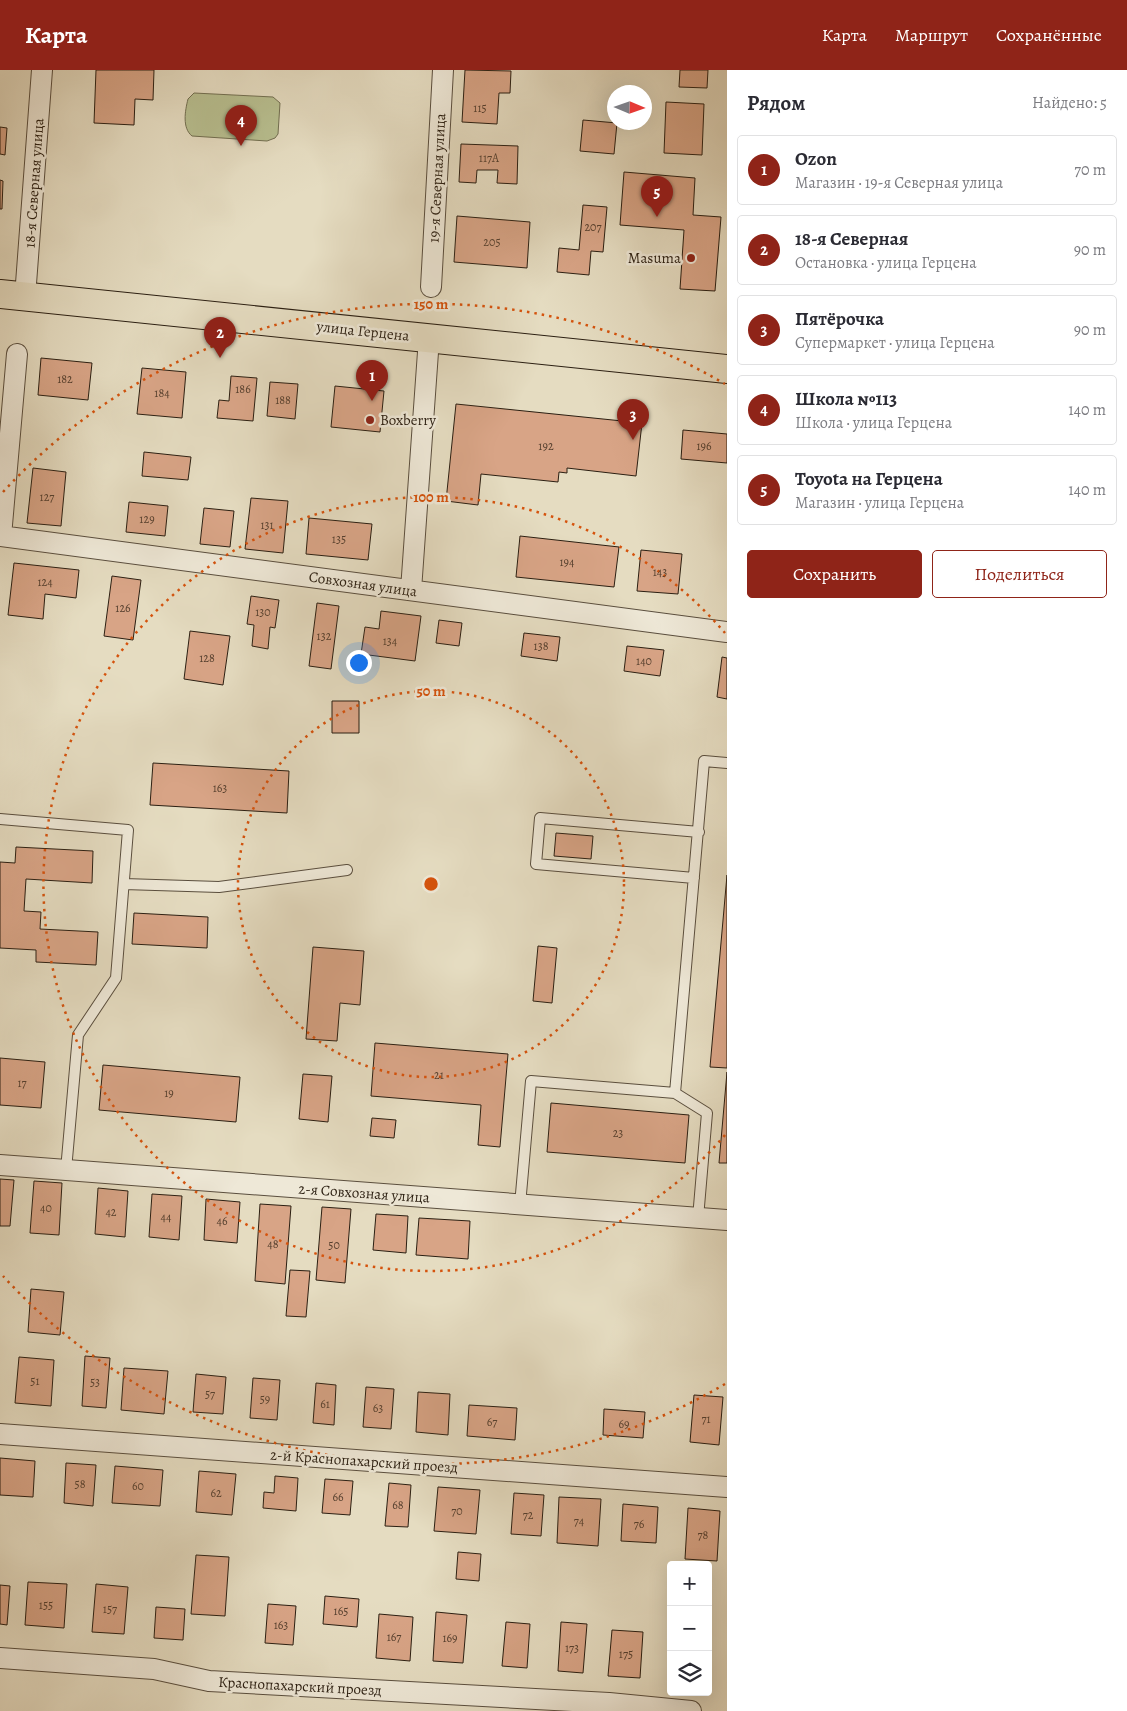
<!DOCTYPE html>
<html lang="ru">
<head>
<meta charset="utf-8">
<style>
  body { margin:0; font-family:Alegreya,serif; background:#f2f2f3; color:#2b2b33 }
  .controls { position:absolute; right:15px; bottom:15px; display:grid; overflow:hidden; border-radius:5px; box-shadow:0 5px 20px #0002 }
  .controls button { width:45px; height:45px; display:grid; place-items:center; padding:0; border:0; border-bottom:1px solid #e1e1e2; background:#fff; color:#2b2b33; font:25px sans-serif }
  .compass { position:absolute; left:607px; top:15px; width:45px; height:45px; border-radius:50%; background:#fff; box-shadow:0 5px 20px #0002; rotate:92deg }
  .you { position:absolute; left:358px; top:592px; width:18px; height:18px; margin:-12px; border:4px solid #fff; border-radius:50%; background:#1a73e8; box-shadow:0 0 0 8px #1a73e833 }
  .badge { display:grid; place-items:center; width:32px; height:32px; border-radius:50%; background:#8f2418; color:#fff; font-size:16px; font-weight:700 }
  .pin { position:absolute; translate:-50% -41px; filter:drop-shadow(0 1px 2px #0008) }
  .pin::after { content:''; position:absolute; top:26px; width:18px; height:15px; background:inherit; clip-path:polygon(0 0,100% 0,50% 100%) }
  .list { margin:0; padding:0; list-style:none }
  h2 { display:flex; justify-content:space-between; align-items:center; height:65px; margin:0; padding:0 20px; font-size:21px }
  h2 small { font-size:16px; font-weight:400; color:#7c7c81 }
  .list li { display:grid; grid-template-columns:32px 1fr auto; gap:15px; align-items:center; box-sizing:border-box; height:70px; margin:0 10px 10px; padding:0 10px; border:1px solid #e1e1e2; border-radius:5px }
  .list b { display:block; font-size:19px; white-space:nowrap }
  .list p { margin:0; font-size:16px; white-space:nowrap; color:#7c7c81 }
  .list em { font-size:16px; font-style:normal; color:#7c7c81 }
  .actions { display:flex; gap:10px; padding:15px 20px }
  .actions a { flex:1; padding:11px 0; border:1px solid #8f2418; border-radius:5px; text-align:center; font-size:18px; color:#8f2418 }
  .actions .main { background:#8f2418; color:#fff }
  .icon { flex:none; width:28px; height:28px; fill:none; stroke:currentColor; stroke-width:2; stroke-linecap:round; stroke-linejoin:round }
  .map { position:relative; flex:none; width:727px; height:1641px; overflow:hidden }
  header { display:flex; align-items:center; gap:30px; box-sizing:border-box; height:70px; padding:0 25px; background:#8f2418; color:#fff }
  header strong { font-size:24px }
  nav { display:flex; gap:28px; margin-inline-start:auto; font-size:18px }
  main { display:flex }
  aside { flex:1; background:#fff }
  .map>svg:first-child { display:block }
</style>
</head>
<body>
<header>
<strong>Карта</strong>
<nav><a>Карта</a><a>Маршрут</a><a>Сохранённые</a></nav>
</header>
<main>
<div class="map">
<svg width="727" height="1641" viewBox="0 0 727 1641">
  <rect width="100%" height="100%" fill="#e5dcc1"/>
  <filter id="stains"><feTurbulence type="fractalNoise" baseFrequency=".004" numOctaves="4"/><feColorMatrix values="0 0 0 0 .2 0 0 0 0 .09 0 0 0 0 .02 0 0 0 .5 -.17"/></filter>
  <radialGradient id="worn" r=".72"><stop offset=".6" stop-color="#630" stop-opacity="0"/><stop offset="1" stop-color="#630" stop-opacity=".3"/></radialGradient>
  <path fill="#b8bf90" stroke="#726f51" d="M194 23 273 27 280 33 278 64 275 68 267 71 192 66C182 58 185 41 188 29Z"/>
  <path fill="#d8a486" stroke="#2b1f12" d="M96 0H154L153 30 135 29 134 55 94 53Z
    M465 0 511 1 510 23H499L497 54 462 52Z
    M680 0H708L707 18 679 17Z
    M666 32 704 34 702 85 664 83Z
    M583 50 617 53 614 84 580 81Z
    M0 57 7 58 5 85 0 84Z
    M461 74 518 76 517 114 497 113 498 100H477L476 113 459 112Z
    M624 102 695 108 693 145 721 147 715 221 680 219 684 160 620 155Z
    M0 110 3 111 2 139H0Z
    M583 135 607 137 603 182 591 181 589 205 557 202 559 178 579 180Z
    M457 146 530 152 527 198 454 192Z
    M41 288 92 293 88 330 38 325Z
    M142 298 186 302 182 348 137 344Z
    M231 306 257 308 253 351 217 348 219 330 229 331Z
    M270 312 298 314 295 349 267 346Z
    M335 316 384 321 380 362 331 357Z
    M456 334 642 353 636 406 567 398V403L559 402 558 412 481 404 478 435 446 431Z
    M683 360 727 364V393L681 389Z
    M144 382 191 387 188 410 142 406Z
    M33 398 66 402 61 456 27 453Z
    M251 428 288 431 283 483 245 479Z
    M129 432 168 436 165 466 126 462Z
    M204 438 234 441 230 477 200 474Z
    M309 448 372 454 368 490 306 484Z
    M520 466 619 477 614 517 516 507Z
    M641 480 682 484 678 524 637 521Z
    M14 493 79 500 76 528 45 524 43 549 8 545Z
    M112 506 141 510 133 570 104 566Z
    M251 526 279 530 275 558 270 557 268 579 252 576 254 555 247 554Z
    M317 533 339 536 331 599 309 596Z
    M381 541 421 546 415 591 361 584 365 557 379 559Z
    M439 550 462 553 459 576 436 573Z
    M190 561 230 566 223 615 184 609Z
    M524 563 560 567 557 591 521 586Z
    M627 576 664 580 660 606 624 601Z
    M722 587 727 588V629L717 627Z
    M332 631H359V663H332Z
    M153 693 289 701 287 743 150 735Z
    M556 763 593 766 591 789 554 786Z
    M16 777 93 781 92 813 26 809 24 841 41 842 40 859 98 862 96 895 36 892V880L0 878V792L15 793Z
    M727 805V998L710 997Z
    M134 843 208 847 207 878 132 874Z
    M538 876 557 878 552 933 533 931Z
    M313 877 364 881 360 935 340 933 337 971 306 969Z
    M375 973 508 984 500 1077 478 1075 481 1035 371 1026Z
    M0 988 45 992 41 1038 0 1035Z
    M103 995 240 1007 236 1052 99 1040Z
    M727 1002V1093H719Z
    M303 1004 332 1006 328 1052 299 1049Z
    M551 1033 689 1045 685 1093 547 1082Z
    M372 1048 396 1050 394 1068 370 1066Z
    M0 1109 14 1110 10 1156H0Z
    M34 1111 62 1113 59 1165 30 1163Z
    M98 1118 128 1121 125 1167 95 1164Z
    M152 1124 182 1126 179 1170 149 1167Z
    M206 1129 240 1132 237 1173 204 1170Z
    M260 1134 291 1136 285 1214 255 1211Z
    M322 1137 351 1139 345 1213 316 1210Z
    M376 1144 408 1146 406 1183 373 1180Z
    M419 1148 470 1151 468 1189 416 1185Z
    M290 1200 310 1201 306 1247 286 1246Z
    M31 1219 64 1222 60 1265 28 1262Z
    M85 1286 110 1288 106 1338 82 1336Z
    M19 1287 54 1290 51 1336 15 1333Z
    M124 1298 168 1301 164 1344 121 1340Z
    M196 1304 226 1307 223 1344 193 1342Z
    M253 1308 280 1310 277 1350 250 1348Z
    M316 1313 336 1315 334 1355 313 1353Z
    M366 1317 394 1319 391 1359 363 1357Z
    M418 1322 450 1324 448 1365 416 1362Z
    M694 1325 723 1327 719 1375 690 1372Z
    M469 1335 517 1338 515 1370 467 1366Z
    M604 1339 645 1342 643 1368 603 1365Z
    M0 1388 35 1391 33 1427 0 1425Z
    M66 1393 96 1395 93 1436 64 1433Z
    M115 1396 163 1400 160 1436 112 1433Z
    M199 1401 236 1404 232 1445 196 1442Z
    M275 1406 298 1408 296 1441 263 1438 264 1422 274 1423Z
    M325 1409 353 1411 350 1445 322 1443Z
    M389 1413 411 1415 408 1457 385 1456Z
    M438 1417 480 1420 476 1464 434 1461Z
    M514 1423 544 1425 541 1466 511 1464Z
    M559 1427 601 1429 598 1476 557 1473Z
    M623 1434 658 1437 656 1473 621 1471Z
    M688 1438 720 1441 717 1491 685 1489Z
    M458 1482 481 1484 479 1511 456 1509Z
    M196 1485 229 1487 225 1546 191 1544Z
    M28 1512 67 1514 64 1558 25 1555Z
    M96 1514 128 1517 124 1564 92 1562Z
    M0 1515 10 1516 7 1555 0 1554Z
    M325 1526 359 1529 357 1557 323 1554Z
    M268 1534 296 1536 293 1575 265 1573Z
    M156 1537 185 1539 183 1570 154 1568Z
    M436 1542 467 1545 463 1593 433 1591Z
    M379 1544 413 1547 410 1591 376 1588Z
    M506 1552 530 1554 527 1598 502 1596Z
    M561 1552 587 1554 583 1603 558 1601Z
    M612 1560 643 1562 640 1608 608 1606Z"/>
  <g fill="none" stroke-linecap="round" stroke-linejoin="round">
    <defs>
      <path id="service" d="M0 749 128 760 116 908 78 965 66 1100
        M694 808 536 794 540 748 699 762
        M124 814 219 817 347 800
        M675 1023 707 1043 698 1148
        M520 1135 531 1011 675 1023 704 691 727 693"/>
      <path id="minor" d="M431 217 443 0
        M25 227 42 0
        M0 466 727 562
        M1 466 17 284
        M411 520 429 268
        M0 1095 727 1150
        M0 1364 727 1417
        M0 1588 154 1599 209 1611 609 1633 691 1641"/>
      <path id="primary" d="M0 224 727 299"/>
    </defs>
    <use href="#service" stroke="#5a4e3e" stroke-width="12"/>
    <use href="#minor" stroke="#5a4e3e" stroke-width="22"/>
    <use href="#primary" stroke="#2b1f12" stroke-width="30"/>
    <use href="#service" stroke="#eee8d7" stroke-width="10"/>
    <use href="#minor" stroke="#eee8d7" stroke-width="20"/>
    <use href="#primary" stroke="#e5dcc1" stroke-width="28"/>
  </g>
  <g fill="none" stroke="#d5530d" stroke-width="2.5" stroke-dasharray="2.5 5">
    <circle cx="431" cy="814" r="193"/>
    <path d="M725 1065A387 387 0 1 1 725 563"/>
    <path d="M725 1314A580 580 0 0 1 3 1206M3 422A580 580 0 0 1 725 314"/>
  </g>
  <g fill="#8f2418" stroke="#eee8d7" stroke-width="2">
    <circle cx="691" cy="188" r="5"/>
    <circle cx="370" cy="350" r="5"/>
  </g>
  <g text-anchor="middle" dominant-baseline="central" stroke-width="5" stroke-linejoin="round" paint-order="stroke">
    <g font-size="12" fill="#56402f">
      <text x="480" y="38">115</text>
      <text x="489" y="88">117А</text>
      <text x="593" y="157">207</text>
      <text x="492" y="172">205</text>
      <text x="65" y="309">182</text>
      <text x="243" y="319">186</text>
      <text x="162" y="323">184</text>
      <text x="283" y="330">188</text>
      <text x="546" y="376">192</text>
      <text x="704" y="376">196</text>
      <text x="47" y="427">127</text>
      <text x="147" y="449">129</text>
      <text x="267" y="455">131</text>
      <text x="339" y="469">135</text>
      <text x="567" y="492">194</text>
      <text x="660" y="502">143</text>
      <text x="45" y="512">124</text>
      <text x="123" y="538">126</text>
      <text x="263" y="542">130</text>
      <text x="324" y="566">132</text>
      <text x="390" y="571">134</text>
      <text x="541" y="576">138</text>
      <text x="207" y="588">128</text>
      <text x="644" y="591">140</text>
      <text x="220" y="718">163</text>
      <text x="439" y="1005">21</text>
      <text x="22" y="1013">17</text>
      <text x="169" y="1023">19</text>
      <text x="618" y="1063">23</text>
      <text x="46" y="1138">40</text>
      <text x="111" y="1142">42</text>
      <text x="166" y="1147">44</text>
      <text x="222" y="1151">46</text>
      <text x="273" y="1174">48</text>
      <text x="334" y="1175">50</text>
      <text x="35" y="1311">51</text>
      <text x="95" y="1312">53</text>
      <text x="210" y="1324">57</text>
      <text x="265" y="1329">59</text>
      <text x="325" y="1334">61</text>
      <text x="378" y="1338">63</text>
      <text x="706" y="1349">71</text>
      <text x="492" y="1352">67</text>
      <text x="624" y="1354">69</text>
      <text x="80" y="1414">58</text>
      <text x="138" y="1416">60</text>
      <text x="216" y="1423">62</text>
      <text x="338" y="1427">66</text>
      <text x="398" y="1435">68</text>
      <text x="457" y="1441">70</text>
      <text x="528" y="1445">72</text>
      <text x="579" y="1451">74</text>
      <text x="639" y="1454">76</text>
      <text x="703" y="1465">78</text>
      <text x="46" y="1535">155</text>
      <text x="110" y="1539">157</text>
      <text x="341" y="1541">165</text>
      <text x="281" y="1555">163</text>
      <text x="394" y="1567">167</text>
      <text x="450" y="1568">169</text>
      <text x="572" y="1578">173</text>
      <text x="626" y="1584">175</text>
    </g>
    <g font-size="15" fill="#2b1f12" stroke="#eee8d7">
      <text transform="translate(437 108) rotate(-87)">19-я Северная улица</text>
      <text transform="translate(34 113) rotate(-86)">18-я Северная улица</text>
      <text transform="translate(363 261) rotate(6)">улица Герцена</text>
      <text transform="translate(363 514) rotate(8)">Совхозная улица</text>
      <text transform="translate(364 1123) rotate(4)">2-я Совхозная улица</text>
      <text transform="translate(364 1391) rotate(4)">2-й Краснопахарский проезд</text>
      <text transform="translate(300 1616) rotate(3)">Краснопахарский проезд</text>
    </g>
    <g font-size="15" fill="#2b1f12" stroke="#eee8d7" text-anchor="end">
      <text x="681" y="188">Masuma</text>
      <text x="380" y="350" text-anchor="start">Boxberry</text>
    </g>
  </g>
  <circle cx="431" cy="814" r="8" fill="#d5530d" stroke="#eee8d7" stroke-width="2.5"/>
  <g font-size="15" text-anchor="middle" font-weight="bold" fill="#d5530d" stroke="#eee8d7" stroke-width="5" stroke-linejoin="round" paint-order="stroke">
    <text x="431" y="239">150 m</text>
    <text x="431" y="432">100 m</text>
    <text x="431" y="626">50 m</text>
  </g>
  <rect width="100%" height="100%" filter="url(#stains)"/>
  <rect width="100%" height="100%" fill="url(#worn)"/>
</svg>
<div class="controls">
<button>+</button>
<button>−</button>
<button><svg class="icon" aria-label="layers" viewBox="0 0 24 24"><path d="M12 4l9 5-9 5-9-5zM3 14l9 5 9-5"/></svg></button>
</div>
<svg class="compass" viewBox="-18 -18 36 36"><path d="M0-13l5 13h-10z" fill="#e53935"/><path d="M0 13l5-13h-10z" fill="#7c7c81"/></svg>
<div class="you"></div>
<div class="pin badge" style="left:372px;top:331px">1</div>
<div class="pin badge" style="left:220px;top:288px">2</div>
<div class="pin badge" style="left:633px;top:370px">3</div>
<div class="pin badge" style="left:241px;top:76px">4</div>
<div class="pin badge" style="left:657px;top:147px">5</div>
</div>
<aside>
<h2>Рядом<small>Найдено: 5</small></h2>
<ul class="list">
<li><span class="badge">1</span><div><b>Ozon</b><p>Магазин · 19-я Северная улица</p></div><em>70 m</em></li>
<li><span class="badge">2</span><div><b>18-я Северная</b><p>Остановка · улица Герцена</p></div><em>90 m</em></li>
<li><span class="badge">3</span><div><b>Пятёрочка</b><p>Супермаркет · улица Герцена</p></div><em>90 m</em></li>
<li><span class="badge">4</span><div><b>Школа №113</b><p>Школа · улица Герцена</p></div><em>140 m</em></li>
<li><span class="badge">5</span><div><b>Toyota на Герцена</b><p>Магазин · улица Герцена</p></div><em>140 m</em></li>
</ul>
<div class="actions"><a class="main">Сохранить</a><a>Поделиться</a></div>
</aside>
</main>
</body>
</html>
